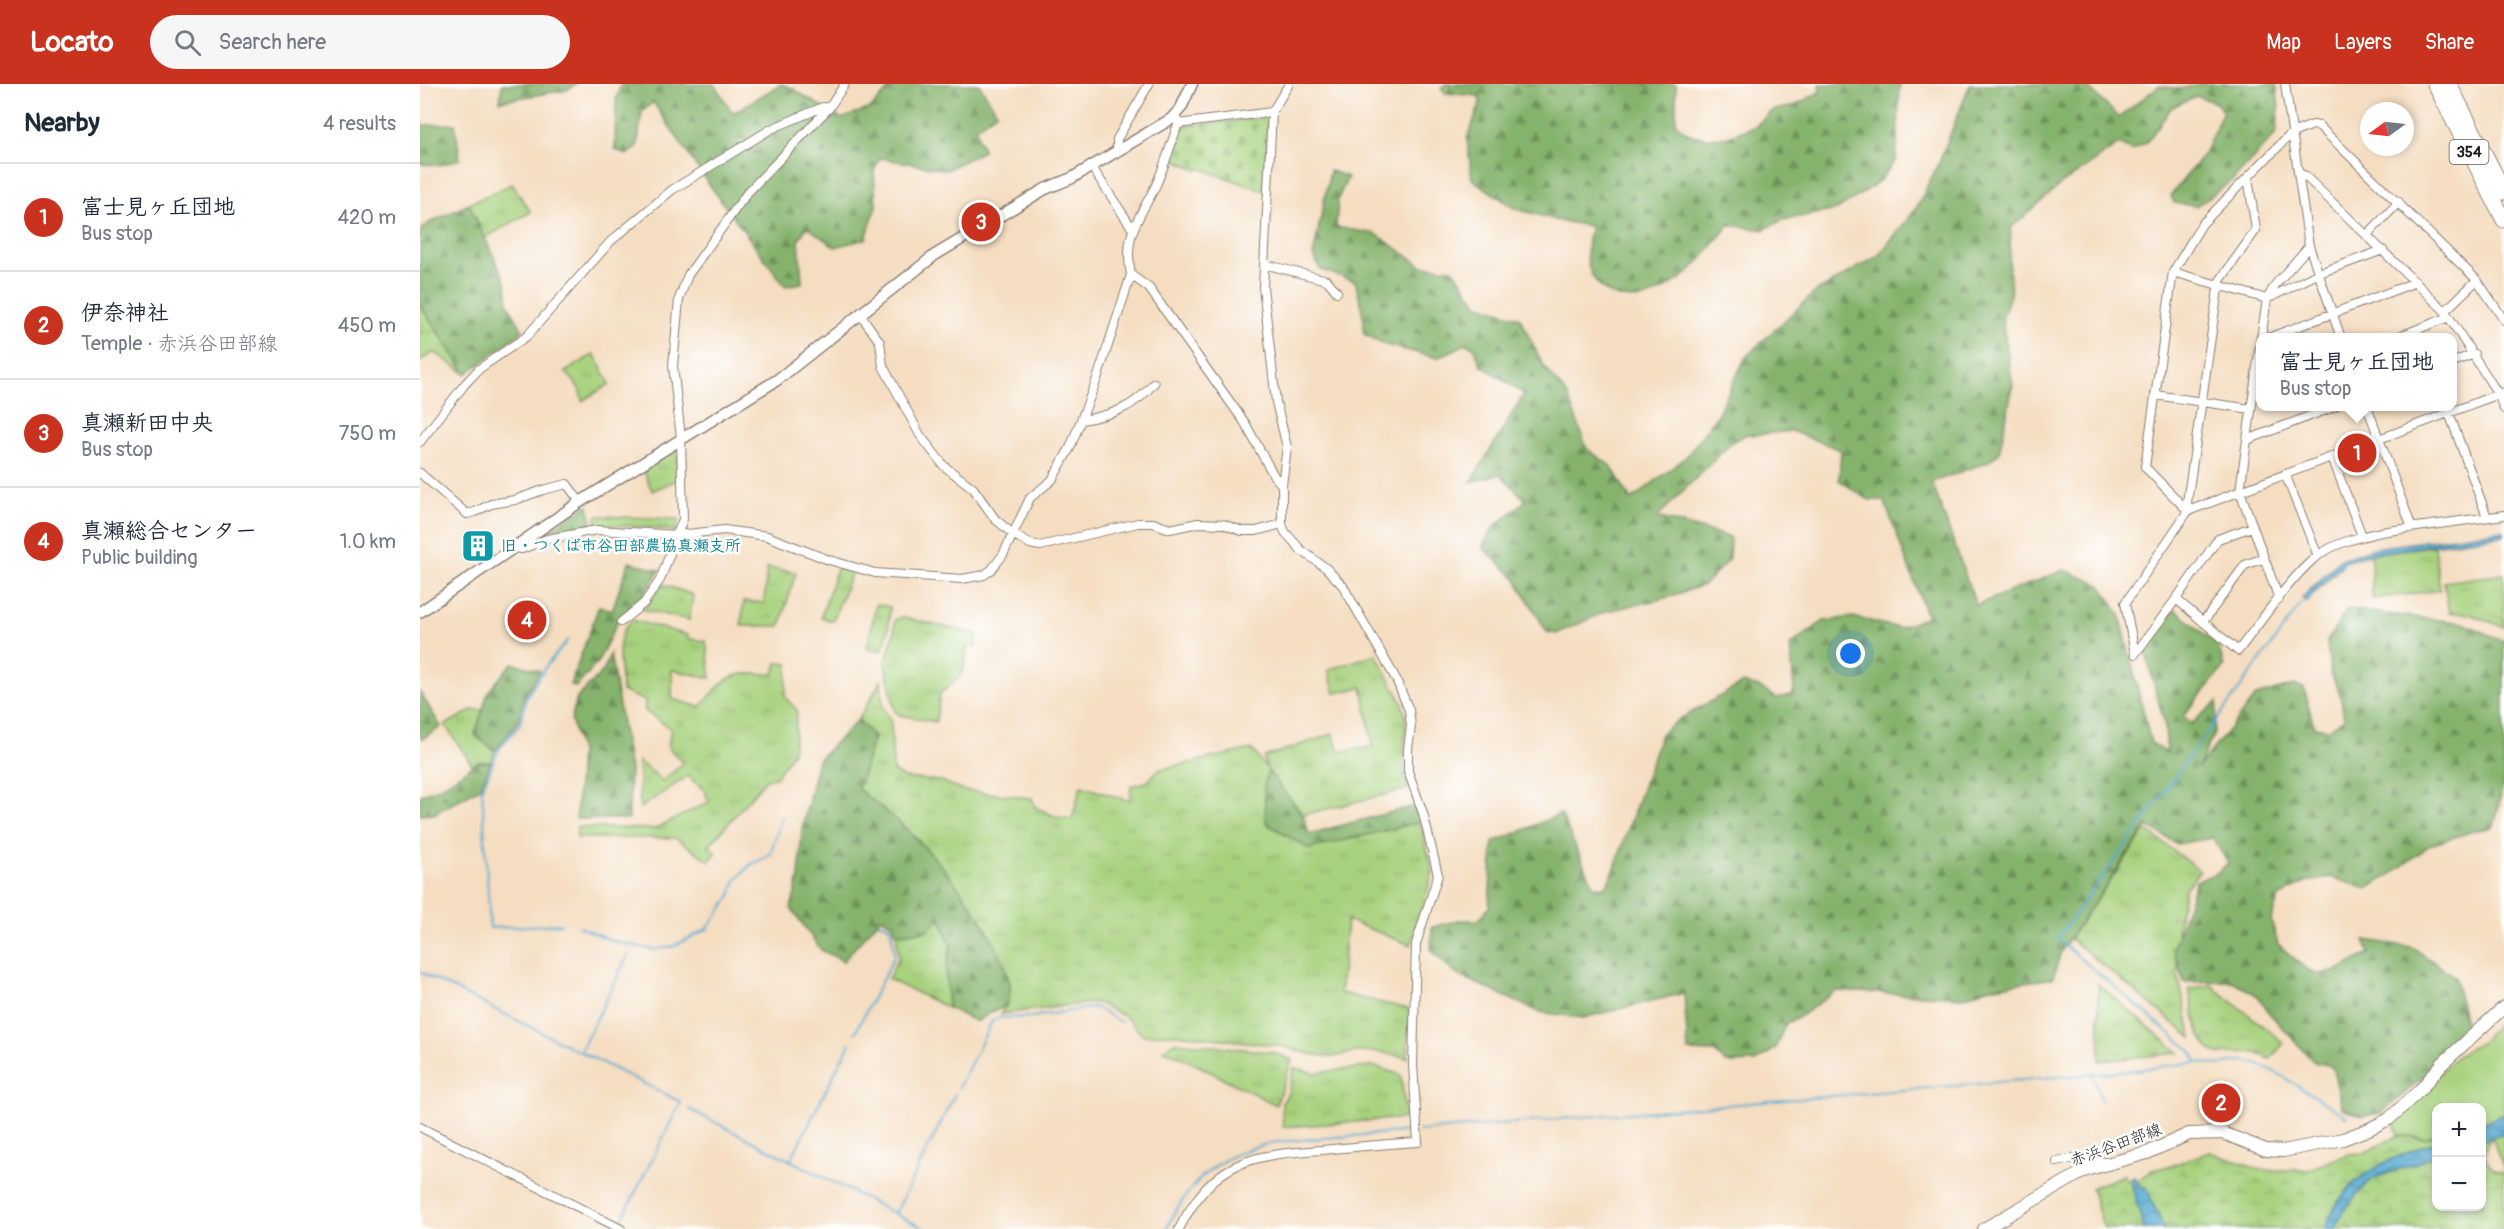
<!DOCTYPE html>
<html lang="en">
<head>
<meta charset="utf-8">
<style>
  body { margin:0; font-family:Pangolin,"Klee One",sans-serif; background:#f6f6f7; color:#1f2937 }
  .controls { position:absolute; right:18px; bottom:18px; display:grid; overflow:hidden; border-radius:12px; box-shadow:0 3px 9px #0003 }
  .controls button { width:54px; height:54px; display:grid; place-items:center; padding:0; border:0; border-bottom:2px solid #e0e1e3; background:#fff; color:#1f2937; font:30px sans-serif }
  .compass { position:absolute; left:1940px; top:18px; width:54px; height:54px; border-radius:50%; background:#fff; box-shadow:0 3px 9px #0003; rotate:255deg }
  .you { position:absolute; left:1431px; top:570px; width:21px; height:21px; margin:-15px; border:4px solid #fff; border-radius:50%; background:#1a73e8; box-shadow:0 0 0 9px #1a73e833 }
  .badge { display:grid; place-items:center; width:39px; height:39px; border-radius:50%; background:#c8321e; color:#fff; font-size:20px; font-weight:700 }
  .pin { position:absolute; translate:-50% -50%; border:3px solid #fff; box-shadow:0 2px 6px #0006 }
  .popup { position:absolute; left:1836px; top:249px; width:201px; height:78px; box-sizing:border-box; display:grid; place-content:center; border-radius:12px; background:#fff; filter:drop-shadow(0 2px 4px #0005); font-size:20px; white-space:nowrap; color:#747a83 }
  .popup b { font-size:22px; color:#1f2937 }
  .popup::after { content:''; position:absolute; left:50%; top:100%; margin-left:-12px; border:12px solid transparent; border-top-color:#fff }
  .list { margin:0; padding:0; list-style:none }
  h2 { display:flex; justify-content:space-between; align-items:center; height:78px; margin:0; padding:0 24px; font-size:26px }
  h2 small { font-size:20px; font-weight:400; color:#747a83 }
  .list li { display:grid; grid-template-columns:39px 1fr auto; gap:18px; align-items:center; box-sizing:border-box; height:108px; padding:0 24px; border-top:2px solid #e0e1e3 }
  .list b { display:block; font-size:22px; white-space:nowrap }
  .list p { margin:0; font-size:20px; white-space:nowrap; color:#747a83 }
  .list em { font-size:20px; font-style:normal; color:#747a83 }
  .icon { flex:none; width:33px; height:33px; fill:none; stroke:currentColor; stroke-width:2; stroke-linecap:round; stroke-linejoin:round }
  .map { position:relative; flex:none; width:2084px; height:1145px; overflow:hidden }
  header { display:flex; align-items:center; gap:36px; box-sizing:border-box; height:84px; padding:0 30px; background:#c8321e; color:#fff }
  header strong { font-size:28px }
  nav { display:flex; gap:33px; margin-inline-start:auto; font-size:21px }
  .search { width:420px; height:54px; background:#f6f6f7; display:flex; align-items:center; gap:15px; box-sizing:border-box; padding:0 21px; border-radius:33px; color:#747a83; font-size:22px }
  main { display:flex }
  aside { flex:1; background:#fff }
  .map>svg:first-child { display:block }
</style>
</head>
<body>
<header>
<strong>Locato</strong>
<div class="search"><svg class="icon" aria-label="search" viewBox="0 0 24 24"><circle cx="10" cy="10" r="6"/><path d="M15 15l6 6"/></svg>Search here</div>
<nav><a>Map</a><a>Layers</a><a>Share</a></nav>
</header>
<main>
<aside>
<h2>Nearby<small>4 results</small></h2>
<ul class="list">
<li><span class="badge">1</span><div><b>富士見ヶ丘団地</b><p>Bus stop</p></div><em>420 m</em></li>
<li><span class="badge">2</span><div><b>伊奈神社</b><p>Temple · 赤浜谷田部線</p></div><em>450 m</em></li>
<li><span class="badge">3</span><div><b>真瀬新田中央</b><p>Bus stop</p></div><em>750 m</em></li>
<li><span class="badge">4</span><div><b>真瀬総合センター</b><p>Public building</p></div><em>1.0 km</em></li>
</ul>
</aside>
<div class="map">
<svg width="2084" height="1145" viewBox="0 0 2084 1145">
  <defs>
    <pattern id="grass-tufts" width="24" height="20" patternUnits="userSpaceOnUse" patternTransform="scale(1.5)"><rect width="24" height="20" fill="#a7d17d"/><path d="M3 7l-1-3M5 7V3M7 7l1-3M15 17l-1-3M17 17v-4M19 17l1-3" fill="none" stroke="#8fb36b"/></pattern>
    <pattern id="forest-firs" width="22" height="20" patternUnits="userSpaceOnUse" patternTransform="scale(1.5)"><rect width="22" height="20" fill="#85b36c"/><path d="M5 1l3.5 6h-7zM16 11l3.5 6h-7z" fill="#6c9158"/></pattern>
    <pattern id="wetland-marsh" width="20" height="14" patternUnits="userSpaceOnUse" patternTransform="scale(1.5)"><rect width="20" height="14" fill="#a7d17d"/><path d="M1 5h8M5 5V1M11 12h8M15 12V8" fill="none" stroke="#8fb36b"/></pattern>
    <pattern id="cemetery-stones" width="16" height="16" patternUnits="userSpaceOnUse" patternTransform="scale(1.5)"><rect width="16" height="16" fill="#a7d17d"/><path d="M2 7V4a2 2 0 0 1 4 0v3zM10 15v-3a2 2 0 0 1 4 0v3z" fill="#8fb36b"/></pattern>
    <pattern id="water-waves" width="16" height="10" patternUnits="userSpaceOnUse" patternTransform="scale(1.5)"><rect width="16" height="10" fill="#53a8cf"/><path d="M0 5q4-4 8 0t8 0" fill="none" stroke="#4488a7"/></pattern>
  </defs>
  <rect width="100%" height="100%" fill="#fff"/>
  <filter id="ink" filterUnits="userSpaceOnUse"><feTurbulence type="fractalNoise" baseFrequency=".0167" numOctaves="2"/><feDisplacementMap in="SourceGraphic" scale="12" xChannelSelector="R" yChannelSelector="G"/><feConvolveMatrix kernelMatrix="1 2 1 2 8 2 1 2 1" color-interpolation-filters="sRGB"/></filter>
  <filter id="wash" filterUnits="userSpaceOnUse"><feTurbulence type="fractalNoise" baseFrequency=".008" numOctaves="4" result="noise"/><feDisplacementMap in="SourceGraphic" scale="24" xChannelSelector="R" yChannelSelector="G"/><feGaussianBlur stdDeviation="1.35" result="paint"/><feColorMatrix in="noise" values="0 0 0 0 0 0 0 0 0 0 0 0 0 0 0 0 0 1.4 0 .05"/><feComposite in="paint" operator="in"/></filter>
  <g filter="url(#wash)">
    <rect width="100%" height="100%" fill="#f4ddc0"/>
    <path fill="url(#grass-tufts)" stroke="#62764c" stroke-width="1.5" d="M92 100 111 128 63 155 49 120Z
      M0 221 46 290 14 268 0 277Z
      M174 270 190 300 162 317C161 304 154 296 145 288Z
      M257 364 259 395 232 407 223 385Z
      M176 432 259 435 256 447 211 442 177 441Z
      M2014 462 2020 506 1952 515 1951 470Z
      M347 484 376 488 360 542H321L324 517 344 519Z
      M417 484 432 487 413 537 401 533Z
      M2084 490V543L2049 530 2029 528 2024 498Z
      M242 500 273 511 269 536 224 526Z
      M456 520 470 523 468 547 462 567 447 565Z
      M480 533 557 550 556 562H547C544 590 544 593 520 609L516 638 480 631 475 627 465 579 474 550 475 536Z
      M212 536 268 551V555L286 557 291 594 252 586V615L280 623C311 589 306 589 354 590L357 579 368 580 365 613 377 626 373 668 356 693 346 695 289 762 296 769 289 777 256 754H157V743L235 745 289 718 285 707 268 692 220 724 218 677 243 697 263 679 248 663 251 645 225 627V617L202 607C201 583 192 553 212 536Z
      M956 570 982 618 986 633 984 687 988 705 883 731 848 687 844 702 847 739 889 765 1000 738 1013 788 991 861 927 836 920 909 989 925 988 974 960 968H936L912 973 889 970 862 962 758 950 722 951 706 933 676 918 581 930C587 921 591 904 588 894 576 848 523 779 488 746 472 732 455 719 438 705L454 653 438 636 461 597 463 623 471 638 473 687 484 694 522 697 540 706 612 714 615 723 636 733 652 735 661 702 710 717 711 702 727 698 738 686 832 665 847 685 844 673 913 650 919 668 953 662 942 603 915 609 908 586Z
      M52 626H63L55 651 75 667 71 678H58L53 682 25 641Z
      M1726 746 1780 787 1765 804 1757 847 1760 859 1766 864 1757 888 1772 954 1650 854Z
      M521 835 531 863 526 886 528 924 468 895 479 873 476 850 505 847Z
      M1678 900 1759 969 1680 977Z
      M1791 901 1864 959 1850 975C1830 965 1825 968 1804 970 1777 972 1774 925 1769 905Z
      M755 958 852 968 872 976 856 1021 753 969 743 966Z
      M953 982 981 991 986 1034 863 1043 862 1019 868 1010 874 984 895 989Z"/>
    <path fill="url(#forest-firs)" stroke="#506844" stroke-width="1.5" d="M82 0H156L147 6 80 17Z
      M201 0H294L313 29 361 0 372 4 421 35 451 24 473 0H559L577 28 556 44 558 54 564 67 526 86 460 74 454 87 456 122 446 155 415 163 387 143 379 155 382 199 365 202 288 99 233 18 222 28 217 64 206 71 195 65 196 16Z
      M1025 0H1256V40L1269 50 1287 54 1306 53 1336 42 1351 27 1374 22 1400 8 1399 0H1480L1476 75 1459 98 1417 126 1362 136 1344 146 1309 141C1296 156 1279 181 1263 193 1253 200 1238 209 1227 213 1216 216 1200 215 1191 210 1164 195 1164 169 1171 142L1139 137 1094 124 1052 95 1047 55 1060 20 1059 12 1025 9 1021 5Z
      M1550 0H1664L1699 33 1739 2 1761 5 1778 0H1856L1859 24 1856 50 1812 97 1776 122 1754 119 1751 111 1784 70 1803 27 1796 19 1777 12 1752 23 1727 58 1712 67 1699 60 1640 101 1591 144 1589 181 1591 208 1582 235 1593 302 1579 369 1568 378 1512 398 1556 521 1644 486 1681 501 1700 531 1731 659 1747 669 1745 643 1725 564 1755 525 1799 563 1804 583 1763 632 1771 640 1797 618 1794 649 1778 684 1836 612 1874 601 1884 604 1894 643 1909 645 1924 635 1921 613 1910 587 1907 558 1927 525 2043 539 2084 557V696L2074 743 2053 747 2010 761 1973 789 1947 805 1910 793 1885 798 1859 813 1851 836 1858 860 1886 885 1899 890 1914 888 1949 870 1944 856 1992 863 2035 893 2045 940 2002 994 1962 1029 1942 1032 1922 1024 1912 982 1894 978 1850 930 1838 912 1813 897 1764 898 1753 865 1776 797 1797 789 1808 779 1793 754 1757 760 1727 742 1641 867 1633 894 1567 904 1544 913 1416 907 1376 935 1366 939 1355 965 1335 978 1306 979 1295 968 1268 967 1264 909 1163 934 1119 928 1036 890 1011 866 1012 843 1039 836H1059L1069 823 1073 758C1097 750 1118 739 1141 730L1173 802 1186 803 1194 786 1241 650 1258 636 1323 599 1339 603 1356 614 1372 611 1374 605 1370 561 1404 537 1433 533 1479 544 1507 533 1464 416H1449L1419 396 1421 366 1371 347 1334 351 1327 350 1312 358 1237 433 1310 453 1309 475 1284 501 1245 514 1187 527 1136 550 1127 548 1095 494 1062 463 1074 443 1106 416 1080 390 1051 398 1104 310 1061 281 1054 263 1046 260 1017 274 966 261 944 250 942 224 935 197 901 186 893 172 910 87 928 93 918 115 916 143 956 150 1002 182 1033 185 1057 220 1100 234 1124 283 1148 312 1167 365 1191 382 1211 416 1266 373 1296 333 1326 273 1394 209 1458 172 1496 125 1520 76Z
      M35 40 40 75 20 81 0 80V41Z
      M49 120 86 199 88 220 103 247 46 290 0 221V147L9 139Z
      M168 421 173 443 133 450 131 445Z
      M209 478 240 486 223 512 199 535 177 579 156 603 150 601 179 522 192 526Z
      M190 570 210 685 209 735H156L160 668 151 635 157 614 184 586Z
      M92 579 120 587 104 613 98 638 75 667 55 651 68 608Z
      M0 608 21 643 2 655 0 652Z
      M438 636 454 653 438 705C455 719 473 732 488 747 525 781 576 847 589 896 592 906 589 914 586 923L571 928 557 938 528 924 526 886 531 863 521 835 505 847 476 850 471 838 461 834 423 877 401 866 371 824 379 794 382 744 398 676Z
      M58 678H71L60 704 14 730 0 731V711L19 704Z
      M848 687 883 731 889 750 995 722 1000 738 889 765 846 739 844 702Z"/>
    <path fill="url(#wetland-marsh)" stroke="#62764c" stroke-width="1.5" d="M2067 1036 2073 1053C2059 1065 2064 1086 2084 1088V1145H1744L1726 1103 1721 1104 1717 1097 1732 1086 1754 1081 1789 1068 1841 1086H1887L1929 1070 1944 1069 1977 1052 2005 1054 2016 1051V1122H2062V1038Z
      M1704 1091 1706 1096 1710 1095 1725 1145H1684L1671 1104Z"/>
    <path fill="url(#cemetery-stones)" stroke="#62764c" stroke-width="1.5" d="M848 33 844 107 779 84 777 86 750 73 759 46 765 42Z"/>
    <path fill="#a7d17d" stroke="#62764c" stroke-width="1.5" d="M2084 931V1085L2065 1036 2062 1037V1024H2016V1050L2005 1054 1978 1051 1973 1035 2037 972 2063 957Z"/>
    <path fill="url(#water-waves)" stroke="#386276" stroke-width="1.5" d="M2084 446V451L1949 470 1925 478 1886 518 1882 514 1921 475 1954 464Z
      M2084 1030V1049L2062 1057V1039Z
      M2016 1057V1072L1955 1094 1945 1101 1927 1123 1914 1145H1905C1924 1089 1967 1077 2016 1057Z
      M1715 1093 1721 1104 1726 1103 1744 1145H1724L1710 1095Z"/>
    <g fill="none" stroke-linecap="round" stroke-linejoin="round">
      <path stroke="#53a8cf" stroke-width="2" d="M141 840 70 844 62 705 79 665 100 640 107 612 127 581 148 556
        M159 843 197 858 234 866 254 862 287 845 310 813 316 796 330 781 350 771 362 733
        M0 888 261 1018 200 1139
        M435 949 475 871 471 847 467 840 459 839
        M160 968 208 871
        M1778 978 1770 966 1637 855 1885 515
        M1672 990 1682 1017
        M539 1003 572 937 579 934 611 933 675 923 701 938
        M269 1025 505 1145
        M999 1047 1708 987 1778 978 1799 981 1825 977 1837 980 1857 989 1926 1032
        M370 1077 430 959
        M475 1130 535 1010
        M746 1145C771 1094 800 1069 856 1058L993 1047"/>
    </g>
  </g>
  <g filter="url(#ink)">
    <g fill="none" stroke-linecap="round" stroke-linejoin="round">
      <defs>
        <path id="minor" d="M1865 0 1889 162 1921 254
          M757 36 758 40 852 28
          M697 68V55L729 0
          M671 82 712 144
          M1879 89 1885 92 2025 227 2078 310 2084 325
          M1948 150 1979 118
          M844 180 907 196 917 208
          M1753 188 1847 215 1855 201 1889 162
          M711 191 729 204 825 339 854 392 862 401
          M2025 227 2057 196
          M440 230 460 258 463 282 500 351 524 382 553 404 575 435 594 451 610 460 620 462 718 439H733L750 445 778 439 803 440 822 447H836L862 440
          M1841 254 1820 407 1859 515
          M1841 254 1847 215 1897 190 1963 166
          M1848 254 1996 198
          M1975 254 2029 233
          M2033 278 2054 270
          M1735 311 1831 325
          M1947 322 1992 444
          M2029 329 2067 433
          M662 336C692 331 714 324 734 299
          M1827 356 1916 322
          M0 358 45 300 59 285 107 252 191 157 252 106 351 45 403 23 409 24
          M1912 373 1942 452
          M0 389 47 430 55 428 71 420 95 416 123 406 147 400 160 418
          M1865 390 1898 472
          M1768 427 1725 383 1753 188 1782 140 1828 93 1872 49 1893 41 1899 42 2057 196 2084 236
          M1768 427 1767 419 1799 198 1836 146 1828 93
          M93 464 102 465 127 455 177 446 258 451 304 446 347 452 409 476 455 489 542 495 564 491 571 486 583 471 610 414 632 396 650 364 677 295 711 191C703 149 719 136 736 101 745 81 751 60 758 40
          M1756 515 1798 455 1832 443
          M201 538 224 519 240 496 263 435 261 354 253 282 259 215 268 191 327 109 409 24 425 0
          M1783 538 1825 481 1844 474
          M1715 570 1705 519 1768 427 2084 308
          M1715 570 1756 515 1818 567C1839 540 1870 494 1896 473 1914 459 1939 453 1961 448L2084 431
          M0 1043 201 1145
          M1637 1078 1650 1075 1687 1078
          M759 1145C794 1076 830 1071 902 1066 934 1063 966 1060 998 1058L993 981 996 860 1018 791 1003 729 988 687V665L991 642 989 626 976 595 923 502 906 484 881 466 865 448 862 440V401L867 363 856 318 843 203 852 28 869 0"/>
        <path id="tertiary" d="M0 528 160 418 357 296 515 171 625 105 652 94 751 35 761 24 772 0"/>
        <path id="secondary" d="M1564 1145 1666 1086 1727 1069 1769 1050 1803 1049 1846 1066 1863 1067 1923 1055 1949 1045 1969 1035 2001 1005 2022 980 2084 923"/>
        <path id="trunk" d="M2015 0 2084 136
          M2029 0 2084 108"/>
      </defs>
      <use href="#minor" stroke="#887c6e" stroke-width="10"/>
      <use href="#tertiary" stroke="#887c6e" stroke-width="13"/>
      <use href="#secondary" stroke="#887c6e" stroke-width="14"/>
      <use href="#trunk" stroke="#887c6e" stroke-width="17"/>
      <use href="#minor" stroke="#fff" stroke-width="8"/>
      <use href="#tertiary" stroke="#fff" stroke-width="10"/>
      <use href="#secondary" stroke="#fff" stroke-width="12"/>
      <use href="#trunk" stroke="#fff" stroke-width="15"/>
    </g>
  </g>
  <defs>
    <symbol id="building-square" viewBox="-11 -11 22 22"><rect x="-9" y="-9" width="18" height="18" rx="4" fill="#0f9aa8" stroke="#fff"/><path d="M-4-6H4V6H1V3H-1V6H-4ZM-2.5-4.3h1.7v1.8h-1.7ZM.8-4.3h1.7v1.8H.8ZM-2.5-1h1.7V.8h-1.7ZM.8-1h1.7V.8H.8Z" fill="#fff"/></symbol>
  </defs>
  <g fill-rule="evenodd">
    <use href="#building-square" x="39" y="443" width="38" height="38"/>
  </g>
  <g text-anchor="middle" dominant-baseline="central" stroke-width="5" stroke-linejoin="round" paint-order="stroke">
    <rect fill="#fff" stroke="#606060" stroke-width="1.5" x="2029.5" y="56" width="39" height="24" rx="4.5"/>
    <g font-size="15" font-weight="bold" fill="#1c1c1c">
      <text x="2049" y="68">354</text>
    </g>
    <g font-size="16" font-weight="bold" fill="#0d838f" stroke="#fff" text-anchor="start">
      <text x="81" y="462">旧・つくば市谷田部農協真瀬支所</text>
    </g>
    <g font-size="16" fill="#1c1c1c" stroke="#fff">
      <text transform="translate(1696 1061) rotate(-20)">赤浜谷田部線</text>
    </g>
  </g>
</svg>
<div class="controls">
<button>+</button>
<button>−</button>
</div>
<svg class="compass" viewBox="-18 -18 36 36"><path d="M0-13l5 13h-10z" fill="#e53935"/><path d="M0 13l5-13h-10z" fill="#747a83"/></svg>
<div class="you"></div>
<div class="pin badge" style="left:1937px;top:369px">1</div>
<div class="popup"><b>富士見ヶ丘団地</b>Bus stop</div>
<div class="pin badge" style="left:1801px;top:1019px">2</div>
<div class="pin badge" style="left:561px;top:138px">3</div>
<div class="pin badge" style="left:107px;top:536px">4</div>
</div>
</main>
</body>
</html>
